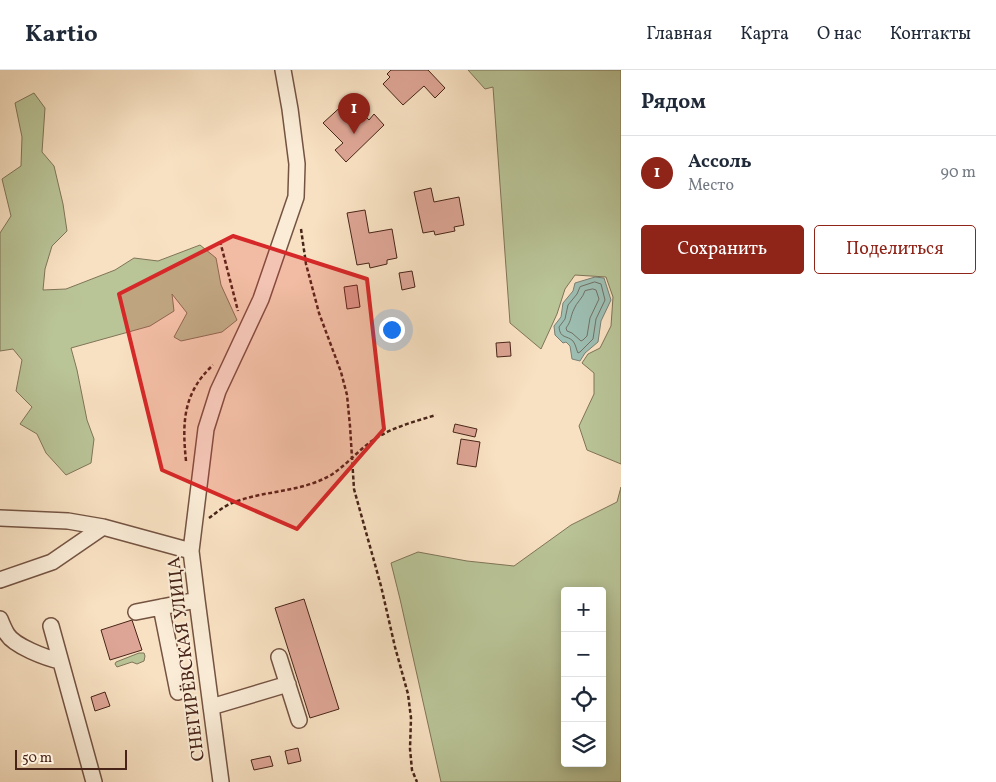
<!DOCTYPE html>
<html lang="ru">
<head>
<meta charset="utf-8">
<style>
  body { margin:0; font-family:Vollkorn,serif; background:#f2f2f3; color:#1f2937 }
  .controls { position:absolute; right:15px; bottom:15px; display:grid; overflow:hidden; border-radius:5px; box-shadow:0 2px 12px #0003 }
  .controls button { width:45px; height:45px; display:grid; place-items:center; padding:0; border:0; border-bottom:1px solid #e0e1e3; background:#fff; color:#1f2937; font:25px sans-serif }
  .scale { position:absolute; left:15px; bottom:12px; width:112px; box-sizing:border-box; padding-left:5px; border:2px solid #482418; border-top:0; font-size:14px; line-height:18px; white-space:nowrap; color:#482418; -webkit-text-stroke:4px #faecd7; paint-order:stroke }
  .you { position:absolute; left:391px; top:259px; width:18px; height:18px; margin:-12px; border:4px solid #fff; border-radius:50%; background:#1a73e8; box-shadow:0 0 0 8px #1a73e833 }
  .badge { display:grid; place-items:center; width:32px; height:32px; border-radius:50%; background:#8f2418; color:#fff; font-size:16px; font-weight:700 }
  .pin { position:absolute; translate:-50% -41px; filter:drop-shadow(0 1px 2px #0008) }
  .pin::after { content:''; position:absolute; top:26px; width:18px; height:15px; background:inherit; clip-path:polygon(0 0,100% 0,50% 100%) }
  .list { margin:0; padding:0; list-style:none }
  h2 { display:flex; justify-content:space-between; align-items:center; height:65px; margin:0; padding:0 20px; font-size:21px }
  h2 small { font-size:16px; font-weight:400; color:#747a83 }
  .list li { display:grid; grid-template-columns:32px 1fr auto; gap:15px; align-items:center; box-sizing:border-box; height:75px; padding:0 20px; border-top:1px solid #e0e1e3 }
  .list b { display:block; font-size:19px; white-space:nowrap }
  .list p { margin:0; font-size:16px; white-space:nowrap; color:#747a83 }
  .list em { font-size:16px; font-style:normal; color:#747a83 }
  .actions { display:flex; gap:10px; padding:15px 20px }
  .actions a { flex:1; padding:11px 0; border:1px solid #8f2418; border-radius:5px; text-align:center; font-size:18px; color:#8f2418 }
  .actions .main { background:#8f2418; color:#fff }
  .icon { flex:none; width:28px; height:28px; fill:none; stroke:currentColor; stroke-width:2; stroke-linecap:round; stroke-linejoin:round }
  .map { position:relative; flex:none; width:621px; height:712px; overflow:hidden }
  header { display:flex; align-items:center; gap:30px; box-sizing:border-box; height:70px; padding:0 25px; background:#fff; border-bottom:1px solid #e0e1e3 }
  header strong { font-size:24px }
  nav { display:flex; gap:28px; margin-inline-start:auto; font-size:18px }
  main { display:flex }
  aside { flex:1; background:#fff }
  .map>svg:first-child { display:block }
</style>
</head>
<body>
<header>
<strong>Kartio</strong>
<nav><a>Главная</a><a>Карта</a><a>О нас</a><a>Контакты</a></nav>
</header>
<main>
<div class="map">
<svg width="621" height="712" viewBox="0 0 621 712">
  <rect width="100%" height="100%" fill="#f8e1c2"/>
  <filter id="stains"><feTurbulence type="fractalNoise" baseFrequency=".004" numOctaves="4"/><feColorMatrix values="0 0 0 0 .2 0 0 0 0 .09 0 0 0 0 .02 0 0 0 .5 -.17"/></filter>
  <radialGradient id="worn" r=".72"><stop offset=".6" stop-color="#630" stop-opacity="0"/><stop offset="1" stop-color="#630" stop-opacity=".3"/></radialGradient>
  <path fill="#b9c497" stroke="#807458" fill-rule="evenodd" d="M468 0H621V394L587 380 579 356 594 324V303L582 293 588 284 600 278 611 256 613 227 606 207 575 205 565 219 557 244 541 279 510 253 493 17 485 19Z
    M34 23 45 38 42 82 54 96 63 134 67 161 52 176 45 199 43 220 66 219 115 200 134 188 158 191 200 175 216 188 221 215 237 250 222 262 181 271 174 267 187 243 172 224 174 241 150 256 71 278 77 300 87 350 94 369 91 393 66 405 46 383 37 364 20 354 32 337 16 321 22 290 13 279 0 281V163L11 146 2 109 21 96 22 67 15 33Z
    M621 417V712H441L400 529 391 493 418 482 467 491 514 496 571 455 617 432ZM565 521H602V693H565Z
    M139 583H144L145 586 144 591 137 594 132 592 117 597 115 594 116 592Z"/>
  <path fill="#9dbeb2" stroke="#7b8074" d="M595 207 604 208 611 230 601 251 598 272 585 283 580 291 572 289 570 276 566 272 563 273 555 265 554 256 561 247 563 233 573 221 575 213Z"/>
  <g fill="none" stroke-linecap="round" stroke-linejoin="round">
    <path stroke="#727165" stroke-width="1" d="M595 212 601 214 605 230 596 249 593 269 580 282 578 283C576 279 576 275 573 271 567 265 560 269 559 257L565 249 568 235 577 224 580 217Z
      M593 219 596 220 599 229 590 248 587 266 583 270 581 271 572 263 567 261 566 258C572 250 570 247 574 239 576 233 583 228 585 221Z"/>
  </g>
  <path fill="#dda595" stroke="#482418" d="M391 0H428L445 18 435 28 424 16 403 35 383 14 390 7 387 4Z
    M346 32 353 38 355 36 369 50 374 44 384 55 346 92 335 80 343 73 323 53Z
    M431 118 434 132 459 127 464 155 454 157 455 161 435 165 434 161 423 163 414 122Z
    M365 140 369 163 392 159 397 188 387 190V194L370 198 369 193 357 195 347 143Z
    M412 201 415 217 402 220 399 203Z
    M357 215 360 237 347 239 344 217Z
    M510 272 511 286 497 287 496 273Z
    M455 354 477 359 475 367 453 362Z
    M461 369 480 372 476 397 457 394Z
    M304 529 339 639 310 648 275 538Z
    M132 550 142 580 110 590 101 560Z
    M105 622 110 636 95 641 91 627Z
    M298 678 301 691 288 694 285 681Z
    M270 686 273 696 254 700 251 690Z"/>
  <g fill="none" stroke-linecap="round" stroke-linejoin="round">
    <defs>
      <path id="minor" d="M0 448 68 451 103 457 191 481
        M0 510 52 492 103 457
        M161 537 178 622
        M136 542 197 530
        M0 549C2 554 4 559 7 564 14 576 46 588 60 591
        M51 556 94 712
        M279 587 299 650
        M211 637 288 614
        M221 712 197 530 191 481 206 359 218 321 261 229 296 127 297 94 290 39 283 0"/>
    </defs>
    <use href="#minor" stroke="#745342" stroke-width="18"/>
    <path stroke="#482418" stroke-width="2.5" stroke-dasharray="4 2.5" stroke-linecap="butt" d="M301 159 306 194 319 243 341 302 347 325 350 356 354 419 381 516 395 577 408 624 411 648 410 679 412 700 417 712
      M220 171 238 241
      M186 391C182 352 183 323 213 295
      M209 448C216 443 224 436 232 433 264 420 300 423 331 405 345 396 356 383 369 373 389 358 413 352 436 345"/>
    <use href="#minor" stroke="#faecd7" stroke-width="15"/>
  </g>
  <path fill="#d62828" fill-opacity="0.2" stroke="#d62828" stroke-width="4" stroke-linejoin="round" d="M233 166 367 209 384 359 297 459 162 400 119 224Z"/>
  <g text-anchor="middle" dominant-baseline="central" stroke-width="4" stroke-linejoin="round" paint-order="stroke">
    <g font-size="18" fill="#482418" stroke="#faecd7">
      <text transform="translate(187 589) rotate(-97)">СНЕГИРЁВСКАЯ УЛИЦА</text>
    </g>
  </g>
  <rect width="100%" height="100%" filter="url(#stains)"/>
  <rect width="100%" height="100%" fill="url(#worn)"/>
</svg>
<div class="controls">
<button>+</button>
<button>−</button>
<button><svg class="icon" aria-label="locate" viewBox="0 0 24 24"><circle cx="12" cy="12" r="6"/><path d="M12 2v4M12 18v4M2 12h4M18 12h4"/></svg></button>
<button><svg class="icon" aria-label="layers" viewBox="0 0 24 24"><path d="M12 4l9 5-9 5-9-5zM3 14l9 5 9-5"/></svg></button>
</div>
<div class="scale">50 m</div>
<div class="you"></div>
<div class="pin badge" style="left:354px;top:64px">1</div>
</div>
<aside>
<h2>Рядом<small></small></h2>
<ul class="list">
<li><span class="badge">1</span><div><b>Ассоль</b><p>Место</p></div><em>90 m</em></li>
</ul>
<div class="actions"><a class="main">Сохранить</a><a>Поделиться</a></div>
</aside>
</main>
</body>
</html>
